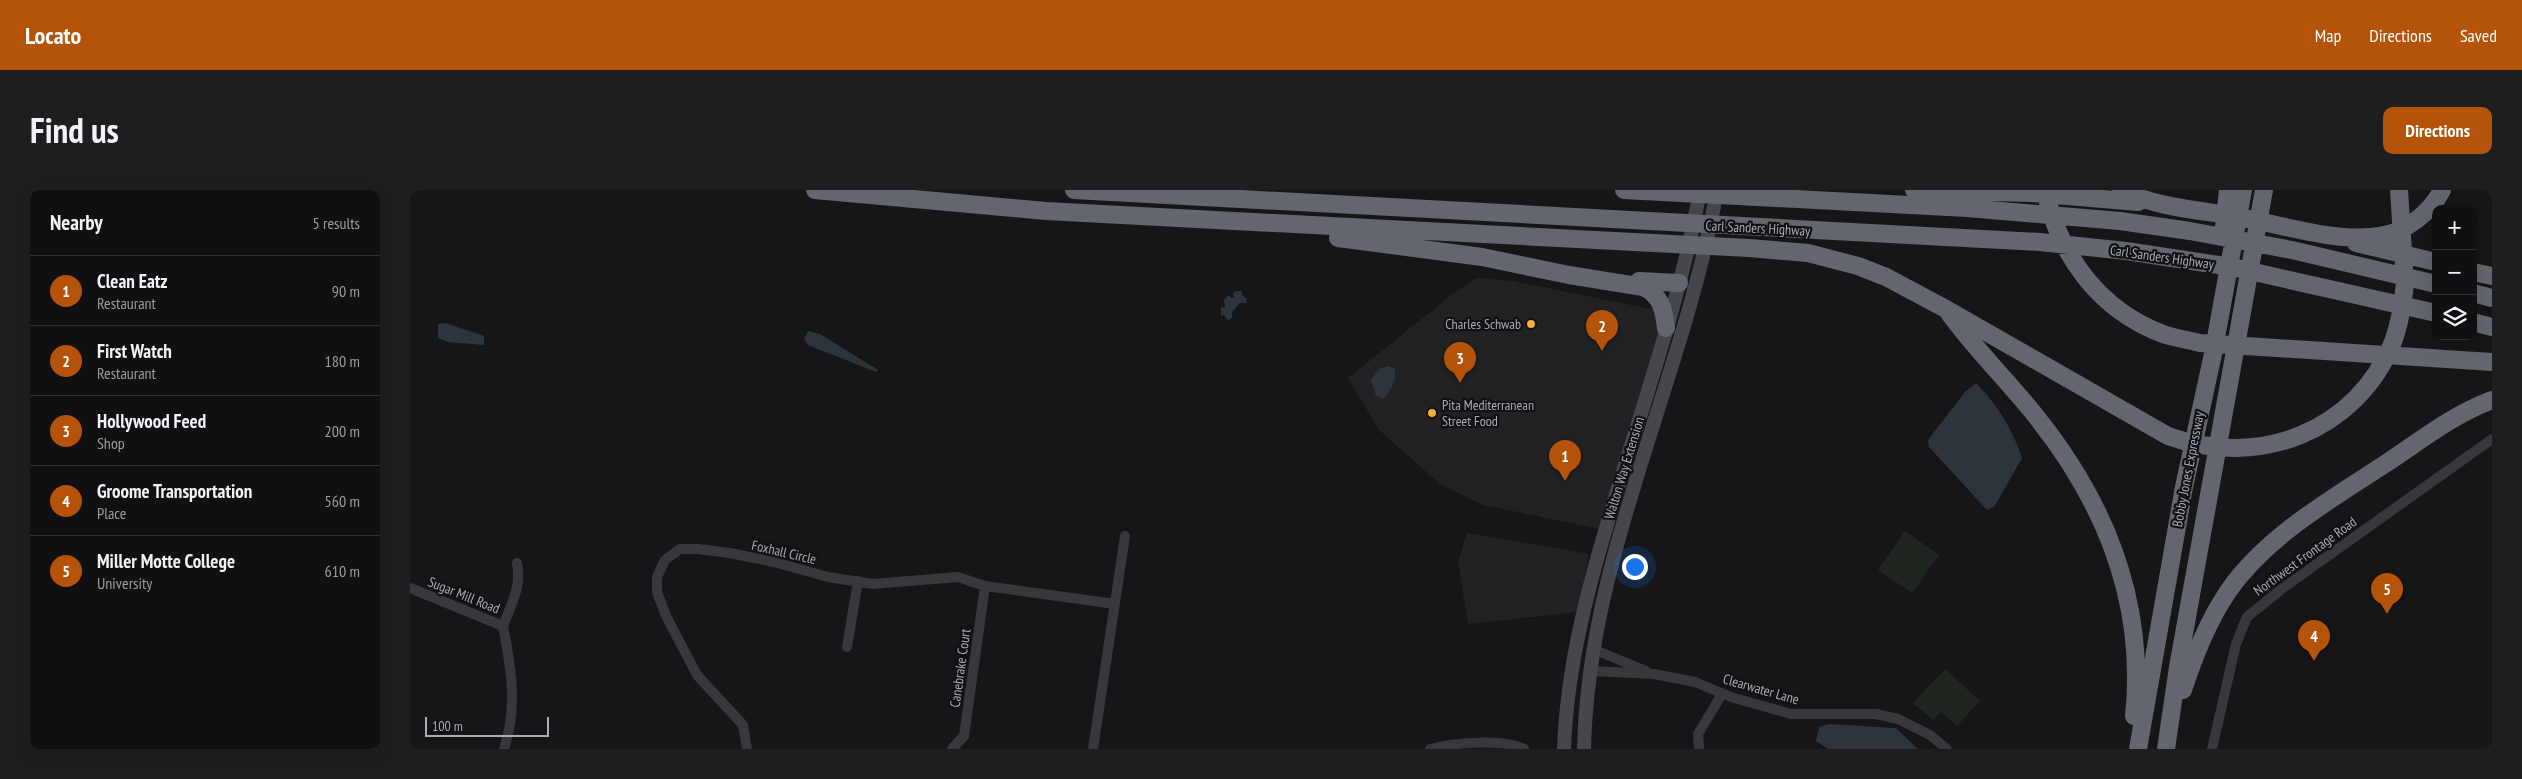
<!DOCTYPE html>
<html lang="en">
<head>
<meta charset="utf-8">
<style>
  body { margin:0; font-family:"PT Sans Narrow",sans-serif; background:#1e1e20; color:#f1f3f6 }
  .controls { position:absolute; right:15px; top:15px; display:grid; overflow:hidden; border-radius:10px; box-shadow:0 5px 20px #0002 }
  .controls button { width:45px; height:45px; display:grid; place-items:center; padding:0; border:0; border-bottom:1px solid #303032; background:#101012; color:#f1f3f6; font:25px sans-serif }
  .scale { position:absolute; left:15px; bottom:12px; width:124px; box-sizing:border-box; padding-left:5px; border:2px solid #a8adb8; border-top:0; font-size:14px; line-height:18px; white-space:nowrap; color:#a8adb8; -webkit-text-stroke:4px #111113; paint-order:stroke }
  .you { position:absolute; left:1224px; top:376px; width:18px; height:18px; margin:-12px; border:4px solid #fff; border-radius:50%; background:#1a73e8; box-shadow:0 0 0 8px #1a73e833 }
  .badge { display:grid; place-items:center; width:32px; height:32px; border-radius:50%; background:#b45309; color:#fff; font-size:16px; font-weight:700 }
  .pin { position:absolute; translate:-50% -41px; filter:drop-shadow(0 1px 2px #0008) }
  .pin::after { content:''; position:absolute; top:26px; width:18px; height:15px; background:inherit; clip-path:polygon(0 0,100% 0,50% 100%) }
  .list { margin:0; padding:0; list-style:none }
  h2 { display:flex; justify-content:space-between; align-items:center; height:65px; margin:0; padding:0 20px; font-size:21px }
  h2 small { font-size:16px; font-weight:400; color:#9c9d9f }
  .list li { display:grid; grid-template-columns:32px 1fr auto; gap:15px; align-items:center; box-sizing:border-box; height:70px; padding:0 20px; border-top:1px solid #303032 }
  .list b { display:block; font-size:19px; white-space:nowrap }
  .list p { margin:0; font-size:16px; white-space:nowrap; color:#9c9d9f }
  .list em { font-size:16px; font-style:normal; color:#9c9d9f }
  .icon { flex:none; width:28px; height:28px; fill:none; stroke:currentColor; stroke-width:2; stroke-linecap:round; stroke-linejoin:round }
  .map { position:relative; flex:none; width:2082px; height:559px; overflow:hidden; border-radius:10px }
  header { display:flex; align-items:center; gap:30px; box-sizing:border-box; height:70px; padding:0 25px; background:#b45309; color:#fff }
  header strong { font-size:24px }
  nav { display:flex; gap:28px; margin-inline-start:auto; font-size:18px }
  .intro { display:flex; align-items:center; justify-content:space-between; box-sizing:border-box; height:120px; padding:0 30px }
  h1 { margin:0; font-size:35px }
  .button { padding:12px 22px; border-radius:10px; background:#b45309; color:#fff; font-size:18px; font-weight:700 }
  main { display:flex; gap:30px; padding:0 30px }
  aside { flex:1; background:#101012; border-radius:10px; box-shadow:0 5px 20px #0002 }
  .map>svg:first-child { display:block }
</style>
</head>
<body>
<header>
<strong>Locato</strong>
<nav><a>Map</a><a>Directions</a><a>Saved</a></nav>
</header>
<div class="intro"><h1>Find us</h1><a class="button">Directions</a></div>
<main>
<aside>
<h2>Nearby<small>5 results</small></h2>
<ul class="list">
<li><span class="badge">1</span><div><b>Clean Eatz</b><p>Restaurant</p></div><em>90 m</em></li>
<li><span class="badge">2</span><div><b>First Watch</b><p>Restaurant</p></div><em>180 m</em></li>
<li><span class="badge">3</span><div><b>Hollywood Feed</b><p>Shop</p></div><em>200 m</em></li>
<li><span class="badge">4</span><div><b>Groome Transportation</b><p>Place</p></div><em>560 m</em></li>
<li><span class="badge">5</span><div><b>Miller Motte College</b><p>University</p></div><em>610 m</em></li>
</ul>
</aside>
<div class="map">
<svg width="2082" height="559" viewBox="0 0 2082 559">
  <rect width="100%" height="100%" fill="#161618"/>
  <path fill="#222225" d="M1066 88 1103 91 1251 121 1253 133 1190 339 1073 315 1030 294 969 240 938 188 1040 106Z
    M1057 343 1179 364 1168 422 1058 434 1048 372Z"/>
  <path fill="#1e261f" d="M1495 341 1529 365 1502 403 1468 380Z
    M1535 479 1570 511 1547 536 1531 522 1523 530 1503 513Z"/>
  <path fill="#2c353c" d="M826 101H832V105L837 109 836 113H830L822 122V128L818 130 814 125 811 126V117L815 118 814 110 819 105 821 108 824 107 823 103Z
    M36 133 74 146V155L38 152 28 148V134Z
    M398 141 410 144 468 180 466 182 398 155 394 149Z
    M978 176 985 179V191L974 209 966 206 961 190 970 178Z
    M1566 193C1587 214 1603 240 1612 268L1584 317 1577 320 1519 257 1518 250 1555 202Z
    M1419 534 1486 538 1508 559H1418L1406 551 1409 537Z"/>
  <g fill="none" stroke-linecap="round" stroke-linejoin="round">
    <path stroke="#37383d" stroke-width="10" d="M0 398 93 436C101 477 108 518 94 559
      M93 436C101 415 112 396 107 373
      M437 457 448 391
      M1183 459 1236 481
      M1180 481 1244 484 1285 492 1321 507 1381 524H1466L1488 529 1520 545 1537 559
      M337 559 333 535 287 485 256 426 247 402V387L255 370 270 359H288L320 363 364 372 418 387 463 394 548 387 575 396 705 414
      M542 559 554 546 575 396
      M683 559 715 346
      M1020 559C1042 553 1093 548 1114 559
      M1289 559 1288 544 1312 504
      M1802 559 1826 454 1837 427 1873 398 2082 249"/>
    <path stroke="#45474d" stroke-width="14" d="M1154 559C1157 476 1178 397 1202 318 1233 213 1271 108 1290 0
      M1174 559C1178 365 1274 189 1307 0"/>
    <path stroke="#63666e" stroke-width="18" d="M405 0 636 21 1339 58 1398 63 1448 76 1476 87 1536 119 1758 246C1848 279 1946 242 1983 152 1990 133 1993 113 1995 93L1989 0
      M664 0 1630 52 1716 61 1822 77 2026 123
      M1214 0 1557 18 1710 31 1780 41 1882 60 2026 94
      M1504 0 1622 3 1728 12
      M1635 0C1649 65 1689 120 1753 144 1765 148 1778 150 1790 153L2082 172
      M1711 0C1747 18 1791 20 1830 27 1872 35 1927 53 1970 46 1996 42 2020 23 2032 0
      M1814 37 1818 0
      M928 48 1072 67 1159 85 1233 97C1251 105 1254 120 1256 138
      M1946 53 2026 72
      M2063 82 2082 86
      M1229 91 1269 93
      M2063 103 2082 108
      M1539 123C1565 159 1597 190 1625 225 1695 312 1736 412 1724 526
      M2063 132 2082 137
      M1773 500C1785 464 1798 431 1819 400 1857 346 1920 310 1975 274 2010 251 2042 225 2082 210
      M1728 559 1774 297 1803 164 1833 0
      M1756 559 1768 477 1854 0"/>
  </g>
  <g fill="#f2b134" stroke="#111113" stroke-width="2">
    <circle cx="1121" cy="134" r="5"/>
    <circle cx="1022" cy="223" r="5"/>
  </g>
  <g text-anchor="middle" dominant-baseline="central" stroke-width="4.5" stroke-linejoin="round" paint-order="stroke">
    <g font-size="14" fill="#a8adb8" stroke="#111113">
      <text transform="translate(1348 38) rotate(3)">Carl Sanders Highway</text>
      <text transform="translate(1752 67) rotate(8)">Carl Sanders Highway</text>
      <text transform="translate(1214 278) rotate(-73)">Walton Way Extension</text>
      <text transform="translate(1778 279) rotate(-79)">Bobby Jones Expressway</text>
      <text transform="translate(374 362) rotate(13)">Foxhall Circle</text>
      <text transform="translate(1895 366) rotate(-36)">Northwest Frontage Road</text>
      <text transform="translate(54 405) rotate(22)">Sugar Mill Road</text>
      <text transform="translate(550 478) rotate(-82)">Canebrake Court</text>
      <text transform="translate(1351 499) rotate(16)">Clearwater Lane</text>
    </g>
    <g font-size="14" fill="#a8adb8" stroke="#111113" text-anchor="end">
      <text x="1111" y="134">Charles Schwab</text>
      <text x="1032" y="215" text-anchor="start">Pita Mediterranean<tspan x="1032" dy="16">Street Food</tspan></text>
    </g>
  </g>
</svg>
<div class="controls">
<button>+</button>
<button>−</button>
<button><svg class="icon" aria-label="layers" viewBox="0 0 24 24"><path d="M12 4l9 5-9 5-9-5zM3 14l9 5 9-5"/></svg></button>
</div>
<div class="scale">100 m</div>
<div class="you"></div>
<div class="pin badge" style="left:1155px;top:291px">1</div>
<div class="pin badge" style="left:1192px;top:161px">2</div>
<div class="pin badge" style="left:1050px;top:193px">3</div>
<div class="pin badge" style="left:1904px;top:471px">4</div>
<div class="pin badge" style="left:1977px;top:424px">5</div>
</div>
</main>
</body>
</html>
